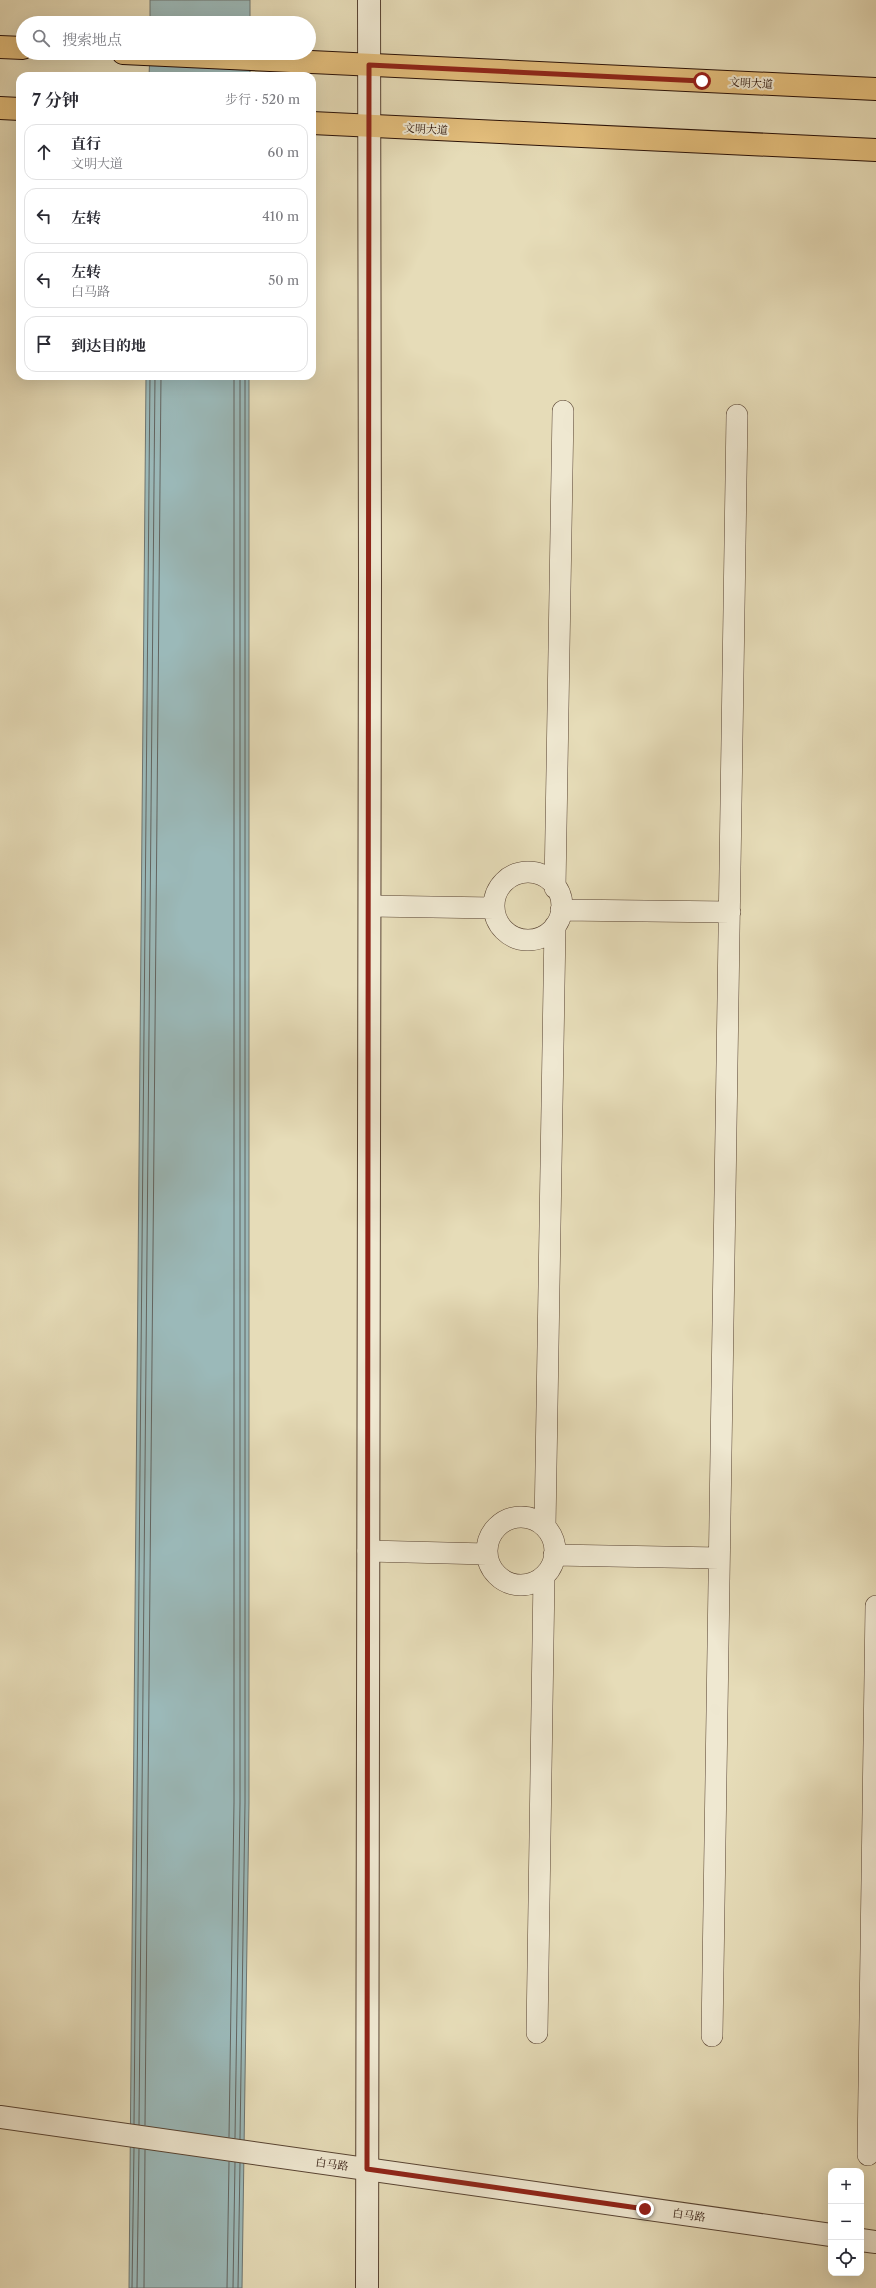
<!DOCTYPE html>
<html lang="zh">
<head>
<meta charset="utf-8">
<style>
  body { margin:0; font-family:"Libre Caslon Text","Noto Serif SC",serif; background:#f2f2f3; color:#2b2b33 }
  .controls { position:absolute; right:12px; bottom:12px; display:grid; overflow:hidden; border-radius:8px; box-shadow:0 4px 16px #0002 }
  .controls button { width:36px; height:36px; display:grid; place-items:center; padding:0; border:0; border-bottom:1px solid #e1e1e2; background:#fff; color:#2b2b33; font:20px sans-serif }
  .stop { position:absolute; width:12px; height:12px; margin:-9px; border:3px solid #8f2418; border-radius:50%; background:#fff }
  .stop.end { background:#8f2418; border-color:#fff; box-shadow:0 1px 4px #0008 }
  .list { margin:0; padding:0; list-style:none }
  h2 { display:flex; justify-content:space-between; align-items:center; height:52px; margin:0; padding:0 16px; font-size:17px }
  h2 small { font-size:13px; font-weight:400; color:#7c7c81 }
  .list li { display:grid; grid-template-columns:26px 1fr auto; gap:12px; align-items:center; box-sizing:border-box; height:56px; margin:0 8px 8px; padding:0 8px; border:1px solid #e1e1e2; border-radius:12px }
  .list b { display:block; font-size:15px; white-space:nowrap }
  .list p { margin:0; font-size:13px; white-space:nowrap; color:#7c7c81 }
  .list em { font-size:13px; font-style:normal; color:#7c7c81 }
  .icon { flex:none; width:22px; height:22px; fill:none; stroke:currentColor; stroke-width:2; stroke-linecap:round; stroke-linejoin:round }
  .map { position:relative; flex:none; width:876px; height:2288px; overflow:hidden }
  .search { position:absolute; background:#fff; box-shadow:0 4px 16px #0002; left:16px; top:16px; width:300px; height:44px; display:flex; align-items:center; gap:10px; box-sizing:border-box; padding:0 14px; border-radius:22px; color:#7c7c81; font-size:15px }
  .panel { position:absolute; background:#fff; box-shadow:0 4px 16px #0002; left:16px; top:72px; width:300px; height:308px; border-radius:12px }
  .map>svg:first-child { display:block }
</style>
</head>
<body>
<div class="map">
<svg width="876" height="2288" viewBox="0 0 876 2288">
  <rect width="100%" height="100%" fill="#e6dcb8"/>
  <filter id="stains"><feTurbulence type="fractalNoise" baseFrequency=".005" numOctaves="4"/><feColorMatrix values="0 0 0 0 .2 0 0 0 0 .09 0 0 0 0 .02 0 0 0 .5 -.17"/></filter>
  <radialGradient id="worn" r=".72"><stop offset=".6" stop-color="#630" stop-opacity="0"/><stop offset="1" stop-color="#630" stop-opacity=".3"/></radialGradient>
  <path fill="#9bb9b9" stroke="#6d7571" d="M150 0H250V23H150Z
    M150 53H250V76H149Z
    M146 376H249V1803L242 2288H129Z"/>
  <g fill="none" stroke-linecap="round" stroke-linejoin="round">
    <path stroke="#626460" stroke-width="1" d="M134 2124 150 376
      M139 2125 155 376
      M145 2125 161 376
      M229 2137 234 1803V376
      M235 2138 240 1803V376
      M240 2139 245 1803V376
      M132 2288 134 2148
      M137 2288 139 2149
      M144 2288 145 2150
      M227 2288 229 2162
      M233 2288 235 2162
      M238 2288 240 2163"/>
    <defs>
      <path id="service" d="M494 906a34 34 0 1 1 68 0a34 34 0 1 1-68 0Z
        M555 888 563 411
        M370 906 494 908
        M561 910 730 912
        M487 1551a34 34 0 1 1 68 0a34 34 0 1 1-68 0Z
        M545 1527 555 926
        M368 1551 487 1554
        M554 1555 719 1558
        M537 2033 544 1576
        M712 2036 737 415
        M868 2155 876 1606"/>
      <path id="minor" d="M367 2288 370 580 369 0"/>
      <path id="tertiary" d="M0 2117 831 2235
        M861 2240 876 2242"/>
      <path id="primary" d="M0 47 23 48
        M123 53 876 89
        M0 108 20 109
        M312 123 876 150"/>
    </defs>
    <use href="#service" stroke="#584332" stroke-width="22"/>
    <use href="#minor" stroke="#584332" stroke-width="24"/>
    <use href="#tertiary" stroke="#584332" stroke-width="24"/>
    <use href="#primary" stroke="#291006" stroke-width="24"/>
    <use href="#service" stroke="#efe8d1" stroke-width="21"/>
    <use href="#minor" stroke="#efe8d1" stroke-width="22"/>
    <use href="#tertiary" stroke="#efe8d1" stroke-width="22"/>
    <use href="#primary" stroke="#e3be7c" stroke-width="22"/>
  </g>
  <g fill="none" stroke-linecap="round" stroke-linejoin="round">
    <path stroke="#8f2418" stroke-width="5" d="M645 2209 367 2169 369 65 702 81"/>
  </g>
  <g text-anchor="middle" dominant-baseline="central" stroke-width="4" stroke-linejoin="round" paint-order="stroke">
    <g font-size="11" fill="#291006" stroke="#efe8d1">
      <text transform="translate(751 83) rotate(3)">文明大道</text>
      <text transform="translate(426 129) rotate(3)">文明大道</text>
      <text transform="translate(332 2164) rotate(8)">白马路</text>
      <text transform="translate(689 2215) rotate(8)">白马路</text>
    </g>
  </g>
  <rect width="100%" height="100%" filter="url(#stains)"/>
  <rect width="100%" height="100%" fill="url(#worn)"/>
</svg>
<div class="controls">
<button>+</button>
<button>−</button>
<button><svg class="icon" aria-label="locate" viewBox="0 0 24 24"><circle cx="12" cy="12" r="6"/><path d="M12 2v4M12 18v4M2 12h4M18 12h4"/></svg></button>
</div>
<div class="stop" style="left:702px;top:81px"></div>
<div class="stop end" style="left:645px;top:2209px"></div>
<div class="search"><svg class="icon" aria-label="search" viewBox="0 0 24 24"><circle cx="10" cy="10" r="6"/><path d="M15 15l6 6"/></svg>搜索地点</div>
<section class="panel">
<h2>7 分钟<small>步行 · 520 m</small></h2>
<ul class="list">
<li><svg class="icon" aria-label="ahead" viewBox="0 0 24 24"><path d="M12 20V5M6 11l6-6 6 6"/></svg><div><b>直行</b><p>文明大道</p></div><em>60 m</em></li>
<li><svg class="icon" aria-label="left" viewBox="0 0 24 24"><path d="M17 20v-9H6M10 6l-5 5 5 5"/></svg><div><b>左转</b></div><em>410 m</em></li>
<li><svg class="icon" aria-label="left" viewBox="0 0 24 24"><path d="M17 20v-9H6M10 6l-5 5 5 5"/></svg><div><b>左转</b><p>白马路</p></div><em>50 m</em></li>
<li><svg class="icon" aria-label="arrive" viewBox="0 0 24 24"><path d="M6 21V4h12l-3 4 3 4H6"/></svg><div><b>到达目的地</b></div></li>
</ul>
</section>
</div>
</body>
</html>
